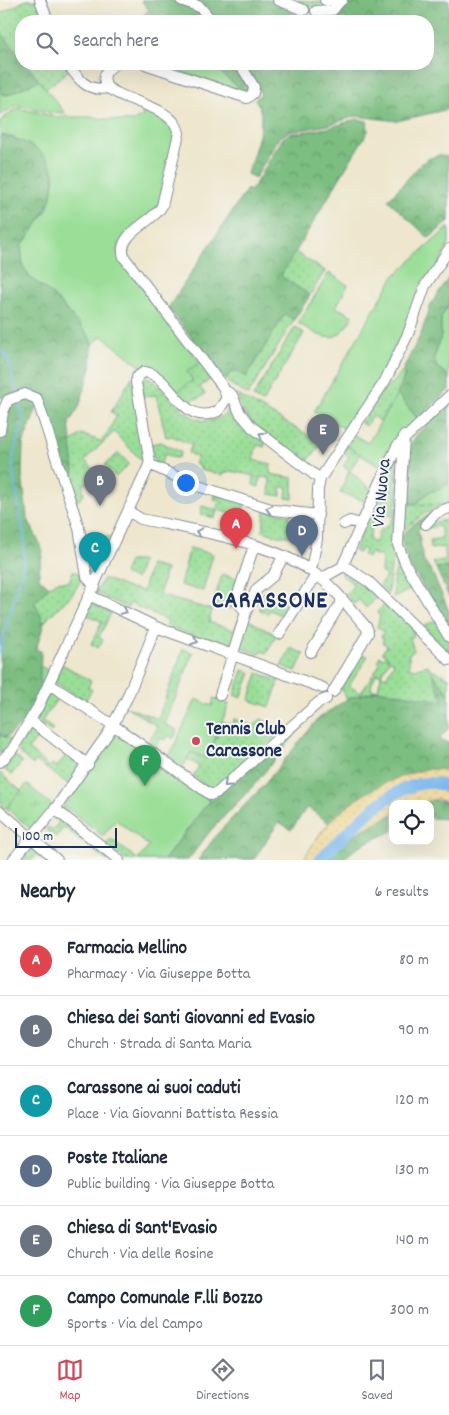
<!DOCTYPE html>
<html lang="en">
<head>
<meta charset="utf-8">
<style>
  body { margin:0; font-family:Dekko,sans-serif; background:#f6f6f7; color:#1f2937 }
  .controls { position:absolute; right:15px; bottom:15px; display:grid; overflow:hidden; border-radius:10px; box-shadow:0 5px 20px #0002 }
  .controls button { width:45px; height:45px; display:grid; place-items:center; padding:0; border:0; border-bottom:1px solid #e0e1e3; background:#fff; color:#1f2937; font:25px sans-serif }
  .scale { position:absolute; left:15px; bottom:12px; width:102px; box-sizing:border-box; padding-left:5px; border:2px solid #1b2f5e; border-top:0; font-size:14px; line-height:18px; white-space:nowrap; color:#1b2f5e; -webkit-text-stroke:4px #f6f6f2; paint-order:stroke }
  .you { position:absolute; left:185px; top:482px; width:18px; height:18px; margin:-12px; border:4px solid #fff; border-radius:50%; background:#1a73e8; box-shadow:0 0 0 8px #1a73e833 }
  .badge { display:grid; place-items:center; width:32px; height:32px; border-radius:50%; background:#d1495b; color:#fff; font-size:16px; font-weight:700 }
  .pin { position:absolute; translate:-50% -41px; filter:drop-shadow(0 1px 2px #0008) }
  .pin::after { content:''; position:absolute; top:26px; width:18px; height:15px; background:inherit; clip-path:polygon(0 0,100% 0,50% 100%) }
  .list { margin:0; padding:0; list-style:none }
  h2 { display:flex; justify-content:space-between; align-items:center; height:65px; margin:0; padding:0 20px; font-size:21px }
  h2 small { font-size:16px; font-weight:400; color:#747a83 }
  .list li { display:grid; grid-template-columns:32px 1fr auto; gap:15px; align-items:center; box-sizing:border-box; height:70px; padding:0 20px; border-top:1px solid #e0e1e3 }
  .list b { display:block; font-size:19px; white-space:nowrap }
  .list p { margin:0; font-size:16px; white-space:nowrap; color:#747a83 }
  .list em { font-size:16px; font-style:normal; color:#747a83 }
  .icon { flex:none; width:28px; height:28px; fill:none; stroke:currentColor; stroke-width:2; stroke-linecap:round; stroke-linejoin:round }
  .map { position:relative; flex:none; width:449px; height:860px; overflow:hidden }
  .search { position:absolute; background:#fff; box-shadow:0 5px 20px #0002; left:15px; right:15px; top:15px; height:55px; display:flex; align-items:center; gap:12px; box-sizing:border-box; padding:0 18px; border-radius:20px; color:#747a83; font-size:19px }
  .sheet { height:485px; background:#fff }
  nav { display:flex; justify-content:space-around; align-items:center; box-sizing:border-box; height:70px; border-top:1px solid #e0e1e3; background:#fff; font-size:14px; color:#747a83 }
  nav a { display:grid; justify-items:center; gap:2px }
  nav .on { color:#d1495b }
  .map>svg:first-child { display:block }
</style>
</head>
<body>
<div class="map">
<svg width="449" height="860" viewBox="0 0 449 860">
  <defs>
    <pattern id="forest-crowns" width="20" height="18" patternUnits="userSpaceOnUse" patternTransform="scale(1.25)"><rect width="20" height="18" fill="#7bbd80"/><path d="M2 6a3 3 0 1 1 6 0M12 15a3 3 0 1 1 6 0" fill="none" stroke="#649a6c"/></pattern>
    <pattern id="sand-dots" width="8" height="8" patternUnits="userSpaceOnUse" patternTransform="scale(1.25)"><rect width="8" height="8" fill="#eeda9e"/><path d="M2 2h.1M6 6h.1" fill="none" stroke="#ccbb8a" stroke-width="1.8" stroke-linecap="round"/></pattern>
    <pattern id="park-tufts" width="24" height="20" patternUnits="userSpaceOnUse" patternTransform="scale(1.25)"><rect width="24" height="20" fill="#9ade97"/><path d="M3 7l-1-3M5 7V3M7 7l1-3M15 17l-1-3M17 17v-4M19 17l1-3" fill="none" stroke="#84bf85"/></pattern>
    <pattern id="garden-dots" width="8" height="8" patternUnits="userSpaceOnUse" patternTransform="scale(1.25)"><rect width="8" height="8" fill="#9ade97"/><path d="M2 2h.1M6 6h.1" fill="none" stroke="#84bf85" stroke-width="1.8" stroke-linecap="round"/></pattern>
  </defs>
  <rect width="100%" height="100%" fill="#f6f6f2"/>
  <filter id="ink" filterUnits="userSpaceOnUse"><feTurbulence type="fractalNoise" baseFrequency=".02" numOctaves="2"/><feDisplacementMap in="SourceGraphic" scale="10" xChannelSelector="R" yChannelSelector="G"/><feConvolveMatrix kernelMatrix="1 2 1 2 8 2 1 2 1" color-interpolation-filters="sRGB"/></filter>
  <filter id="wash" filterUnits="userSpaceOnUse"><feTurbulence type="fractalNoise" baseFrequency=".0096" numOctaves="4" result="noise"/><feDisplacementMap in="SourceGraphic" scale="20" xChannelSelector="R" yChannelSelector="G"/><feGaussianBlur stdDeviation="1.12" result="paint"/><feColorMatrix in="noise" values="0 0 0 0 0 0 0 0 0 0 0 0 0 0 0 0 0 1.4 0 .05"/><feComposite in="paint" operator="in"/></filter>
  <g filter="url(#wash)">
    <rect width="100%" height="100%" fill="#eee7ce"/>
    <path fill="#9ade97" stroke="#5a867a" d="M157 64H210L247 94Z
      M39 80 65 113 49 112 17 105 0 115V93L7 95Z
      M141 107 170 122 175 136 158 207 123 237 117 250 120 258 200 362 187 372 193 380 177 392 160 375 150 368 140 366 102 336 92 345 88 335 29 276 23 266 21 246 47 210 55 180 53 170 15 138 0 135V121L17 108 58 117H90L121 121H133L143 116Z
      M449 227V244L377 384 349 431 314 412 394 276Z
      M329 273 348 285 336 307 353 316C334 348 325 339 298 323Z
      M449 305V377L436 367 434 358 441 336V317Z
      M397 394 418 419 402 434 383 469 347 446 354 435 368 443Z
      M449 482V505L416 504 429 492 441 489Z
      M361 654 368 656 349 686 361 693 380 664 377 661 380 656 383 658 386 655 389 661 381 675 377 673 372 682 371 689 378 690 347 699 341 688Z
      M214 698 229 704 207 759 191 752 181 771 167 761 196 699 212 706Z
      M118 731 210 800 164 860H138L149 846 116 820 103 836 67 808 64 812 62 809Z"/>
    <path fill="url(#forest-crowns)" stroke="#4b766f" d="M141 0H169L189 5 208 21H137L149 10Z
      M192 0H269L289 8 301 21H215Z
      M367 0H449V109L397 121 356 116 328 125 288 132 279 138 255 178 247 174C253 153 270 118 255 99L261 94 244 64H428V21H330L349 4Z
      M0 31 21 58V64H26L39 80 7 95 0 93Z
      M210 64H237L251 88 247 94Z
      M357 119 367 121 368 131 281 276 310 295 294 320 285 315 246 378 233 370 225 380 168 308 247 189 251 191 283 138 289 134 328 128Z
      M0 135C76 151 60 199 21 246L23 266 29 276 54 296 88 335 92 345 91 367 79 407 69 423 74 467 72 494 42 398 24 391 0 398Z
      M440 155 449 157V221L429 238 388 200 421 164 427 159Z
      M449 277V305L441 317V336L434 358 437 367 449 376V390L418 419 397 394 404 377 405 365 421 334 431 304Z
      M23 399H29L38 405 23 444 22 474 27 517 43 551 39 571V578L49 587 35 603 44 623 36 650 41 651 40 681 45 685 29 717 7 737 0 735V449L7 406Z
      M449 402V482L441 489 429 492 416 504H402L410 445 418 433Z
      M432 513 418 530 424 562 431 570 449 611V629L408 562 400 537 414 524Z
      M449 567V597L436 568Z
      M431 671 449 693V727L439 740 449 743V770L446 769 352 802 329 823 307 807 291 830 279 822 254 859 198 860 218 833 264 785 318 719 347 699 378 690 442 701Z
      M310 716 254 785 211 830 188 860H164L210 800 214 799Z
      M429 800 449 803V819L430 818V804H415Z
      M393 814V831L359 846 342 860H325L354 834Z"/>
    <path fill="url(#sand-dots)" stroke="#84847e" d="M427 769 449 770V803L437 799 415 804H393V814L354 834 325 860H303C311 848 319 833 330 822 357 794 390 778 427 769Z"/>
    <path fill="url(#park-tufts)" stroke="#5a867a" d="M112 536 95 578 89 540Z
      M27 784 53 806 32 830 6 808Z"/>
    <path fill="url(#garden-dots)" stroke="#5a867a" d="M26 0H37L46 21H21V58L0 31V14Z
      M298 0 334 4C324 9 305 9 298 0Z
      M26 64H65L69 70 46 89Z
      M295 252 325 271 310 295 281 276Z
      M285 314 294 320 248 395 227 382 225 380 233 370 246 377Z
      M295 327 304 333 263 402 253 397Z
      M200 362 212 378 200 387 205 394 198 399 194 398 190 406 177 392 193 380 187 372Z
      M405 365C405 386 391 404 380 421L372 416 366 426 361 423 382 391 400 375Z
      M132 377 147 460 146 465 114 432 85 460 110 487 104 488 100 480 94 481 93 489 91 483 83 484 84 495 75 503 72 494 74 467 71 443 81 434 100 441 106 436 117 415 111 412Z
      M147 377C169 386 187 431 217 419 225 415 229 411 232 402L266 442 264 447 257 445 253 460 271 464 270 474 293 478V499L286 498 287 487H281V496L269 494 270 478 260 477 259 487 253 485 254 476 231 471 221 475 200 470 201 467 194 463 197 457 188 453 192 445 172 436 166 437 156 395 142 397 141 381Z
      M238 395 322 443 308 461C288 448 237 422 238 395Z
      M161 442 181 452 179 457 175 458 165 454 160 465 155 463 151 444Z
      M347 446 360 454 350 471 373 491 368 502 340 493 349 471 343 466 349 457 344 452Z
      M398 450V460L384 503 375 499Z
      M119 453 129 464 116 477 105 465Z
      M398 466 397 500 391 516 384 513Z
      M215 494 245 503 242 516 217 510 215 518 200 514 202 506 217 510 219 501 214 499Z
      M402 504 445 505 422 515 400 533Z
      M397 507V551L391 567 388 594 380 586 386 576 381 572 382 557 370 553 368 558 363 555 365 550 361 548 359 553 354 551 369 513 381 518 378 525 372 523 369 540 376 543 379 531 390 524Z
      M265 510 290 515V525H296L295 536H278L263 531Z
      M446 510H449V567L436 568 433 562 446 559 444 547 431 549 430 540 442 538 440 526 427 528 430 523 447 520Z
      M190 548 213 554 203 591 180 585Z
      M399 557 412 578 406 582 411 589 394 598 393 582Z
      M129 561H142L136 579 124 574Z
      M150 565 166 569 159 595 212 610 209 622 234 630 241 614 231 649 166 626 168 621 130 603 128 608 96 593 103 578 133 590V588L143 591Z
      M347 570 379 596 366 608 359 600 354 604 346 594 354 585 340 573Z
      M73 571 82 575C76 598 57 605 44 623L35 603 49 587 58 581 69 582Z
      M222 574 241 580 231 609 213 604Z
      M265 591 288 602 280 615 270 610 267 614 259 609 261 605 253 601 255 597 260 599Z
      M386 603 412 627 414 636 410 638 414 651 409 653V667L413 669 428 665 431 670H434L449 678V693L432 673 443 701 378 690 381 675 386 677 394 663 382 652 387 646 382 642 384 639 381 637 384 632 377 627 380 617 377 612Z
      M92 604 111 613 99 637 103 640 98 648 91 644 102 622 86 614Z
      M247 619 276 635 267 653 262 651 260 654 240 648Z
      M435 620 449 641V656L424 626Z
      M291 648 304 654 296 671 281 666Z
      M183 649 193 653 165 724 177 730 174 738 167 736 165 740 160 738 155 750 148 742 158 727 127 707 158 719Z
      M62 664 91 681 88 687 92 690 85 701 54 682Z
      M40 666 51 672 45 685 40 681Z
      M243 670 251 673 241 698 234 695Z
      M258 673 279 681 270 707 249 700Z
      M50 690 59 696 42 721 53 729 51 732 36 720Z
      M234 719 254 726 261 719 285 729 212 791 193 776 199 766 187 759 191 752 207 759 223 722 233 724Z
      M32 726 41 734 28 749 49 767 52 764 57 767 67 754 82 766 68 784 36 761 33 765 17 751Z
      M0 735 11 740 0 754Z
      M14 755 22 762 11 775 3 768Z
      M0 773 21 791 6 808 0 802Z
      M57 815 113 860H106L64 827 56 837 46 830 48 827 53 830 59 822 55 818Z
      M111 839 137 859 136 860H125L106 845Z
      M33 844 50 860H43L37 854 32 860H19Z"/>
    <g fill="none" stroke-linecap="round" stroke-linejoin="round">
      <path stroke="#7cb7ed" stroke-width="2" d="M0 349 8 358 16 392
        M0 654C4 624 18 596 23 565 29 530 13 497 13 463 13 447 21 435 23 422 23 415 20 406 18 399"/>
      <path stroke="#7cb7ed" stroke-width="12" d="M320 860C348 832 406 764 449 788"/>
    </g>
  </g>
  <g filter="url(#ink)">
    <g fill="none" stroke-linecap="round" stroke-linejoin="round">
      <defs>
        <path id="minor" d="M40 0 48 21
          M181 0 200 7 212 21
          M278 0 304 10
          M325 0H342
          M316 11 333 10 341 0
          M68 64C78 79 87 92 108 88
          M145 64 247 98 253 93 254 87 240 64
          M226 391 232 395 240 413 252 427 320 479
          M0 431 3 412 8 400 25 394 37 399 79 528 87 577 95 587
          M404 436 398 545 406 565 449 637
          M149 464 192 484 274 510 318 515
          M128 511 141 519C192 530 268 541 311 571 333 585 350 609 367 628L368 633 333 692
          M344 524 350 521 361 524
          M426 524 436 513 449 508
          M343 565 369 582 449 660
          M311 570 317 539 318 489 320 479 385 381 408 334 425 286 449 249
          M321 579 342 567 397 446 449 396
          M91 596 156 627 323 688
          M246 612 236 600 254 546
          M279 634 316 575
          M311 652 342 601
          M49 684 116 727 211 795 218 792 319 702 326 699
          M220 695 246 612 257 589 273 576 283 557
          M31 721 88 765
          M0 762 12 750 38 707 150 463 136 382 137 377 144 372C172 374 181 429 218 411L227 398 223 387 124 257C116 233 153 223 162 206L179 133C174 106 126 103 107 87 101 77 106 69 116 64
          M55 809 119 860
          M0 811 57 860
          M13 860 55 809 109 732 127 698 156 627"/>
      </defs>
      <use href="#minor" stroke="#848b96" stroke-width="12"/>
      <use href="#minor" stroke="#fff" stroke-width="10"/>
    </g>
    <defs><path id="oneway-chevron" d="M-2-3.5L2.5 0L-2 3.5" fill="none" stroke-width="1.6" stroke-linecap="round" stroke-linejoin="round" transform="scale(1.25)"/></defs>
    <g stroke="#8d97ae">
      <use href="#oneway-chevron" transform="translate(262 435) rotate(-145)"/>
      <use href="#oneway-chevron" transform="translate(269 509) rotate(-164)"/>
      <use href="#oneway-chevron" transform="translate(199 532) rotate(-167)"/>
      <use href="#oneway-chevron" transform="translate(124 611) rotate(26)"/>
      <use href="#oneway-chevron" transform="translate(195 641) rotate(21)"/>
      <use href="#oneway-chevron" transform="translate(227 784) rotate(138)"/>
    </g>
  </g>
  <circle fill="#d1495b" stroke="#f6f6f2" stroke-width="2" cx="196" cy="741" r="5"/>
  <g text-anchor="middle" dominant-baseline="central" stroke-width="4" stroke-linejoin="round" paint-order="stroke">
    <g font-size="19" fill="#1b2f5e" stroke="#f6f6f2">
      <text transform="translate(383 493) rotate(-85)">Via Nuova</text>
    </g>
    <g font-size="19" font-weight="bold" fill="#1b2f5e" stroke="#f6f6f2" text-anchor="start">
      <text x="206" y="730">Tennis Club<tspan x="206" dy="22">Carassone</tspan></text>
    </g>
    <g font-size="24" font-weight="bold" letter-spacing="1" fill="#1b2f5e" stroke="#f6f6f2">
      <text x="270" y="602">CARASSONE</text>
    </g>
  </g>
</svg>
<div class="controls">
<button><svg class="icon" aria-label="locate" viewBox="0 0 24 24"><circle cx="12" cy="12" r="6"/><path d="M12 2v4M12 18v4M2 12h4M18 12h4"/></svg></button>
</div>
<div class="scale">100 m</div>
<div class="you"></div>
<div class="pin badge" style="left:236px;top:549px;background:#e0444e">A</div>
<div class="pin badge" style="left:100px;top:506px;background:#6b7280">B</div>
<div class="pin badge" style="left:95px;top:573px;background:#0f9aa8">C</div>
<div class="pin badge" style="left:302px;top:556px;background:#5c6f8a">D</div>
<div class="pin badge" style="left:323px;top:455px;background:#6b7280">E</div>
<div class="pin badge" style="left:145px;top:786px;background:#2e9e5b">F</div>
<div class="search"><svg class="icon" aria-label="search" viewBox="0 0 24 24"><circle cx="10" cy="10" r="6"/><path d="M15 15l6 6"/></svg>Search here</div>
</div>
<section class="sheet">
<h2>Nearby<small>6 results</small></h2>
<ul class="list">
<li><span class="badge" style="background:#e0444e">A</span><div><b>Farmacia Mellino</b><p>Pharmacy · Via Giuseppe Botta</p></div><em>80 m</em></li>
<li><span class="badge" style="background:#6b7280">B</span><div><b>Chiesa dei Santi Giovanni ed Evasio</b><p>Church · Strada di Santa Maria</p></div><em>90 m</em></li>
<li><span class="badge" style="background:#0f9aa8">C</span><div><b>Carassone ai suoi caduti</b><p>Place · Via Giovanni Battista Ressia</p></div><em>120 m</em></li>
<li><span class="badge" style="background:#5c6f8a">D</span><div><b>Poste Italiane</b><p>Public building · Via Giuseppe Botta</p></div><em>130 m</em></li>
<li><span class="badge" style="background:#6b7280">E</span><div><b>Chiesa di Sant'Evasio</b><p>Church · Via delle Rosine</p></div><em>140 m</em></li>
<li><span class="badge" style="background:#2e9e5b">F</span><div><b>Campo Comunale F.lli Bozzo</b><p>Sports · Via del Campo</p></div><em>300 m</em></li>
</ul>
</section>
<nav>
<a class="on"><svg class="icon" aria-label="map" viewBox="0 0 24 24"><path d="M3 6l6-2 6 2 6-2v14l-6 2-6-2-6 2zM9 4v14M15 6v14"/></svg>Map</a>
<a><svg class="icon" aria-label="directions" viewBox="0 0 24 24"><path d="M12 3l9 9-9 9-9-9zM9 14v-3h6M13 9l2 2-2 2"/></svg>Directions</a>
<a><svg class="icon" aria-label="saved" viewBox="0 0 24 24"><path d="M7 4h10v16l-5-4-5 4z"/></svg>Saved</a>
</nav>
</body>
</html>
